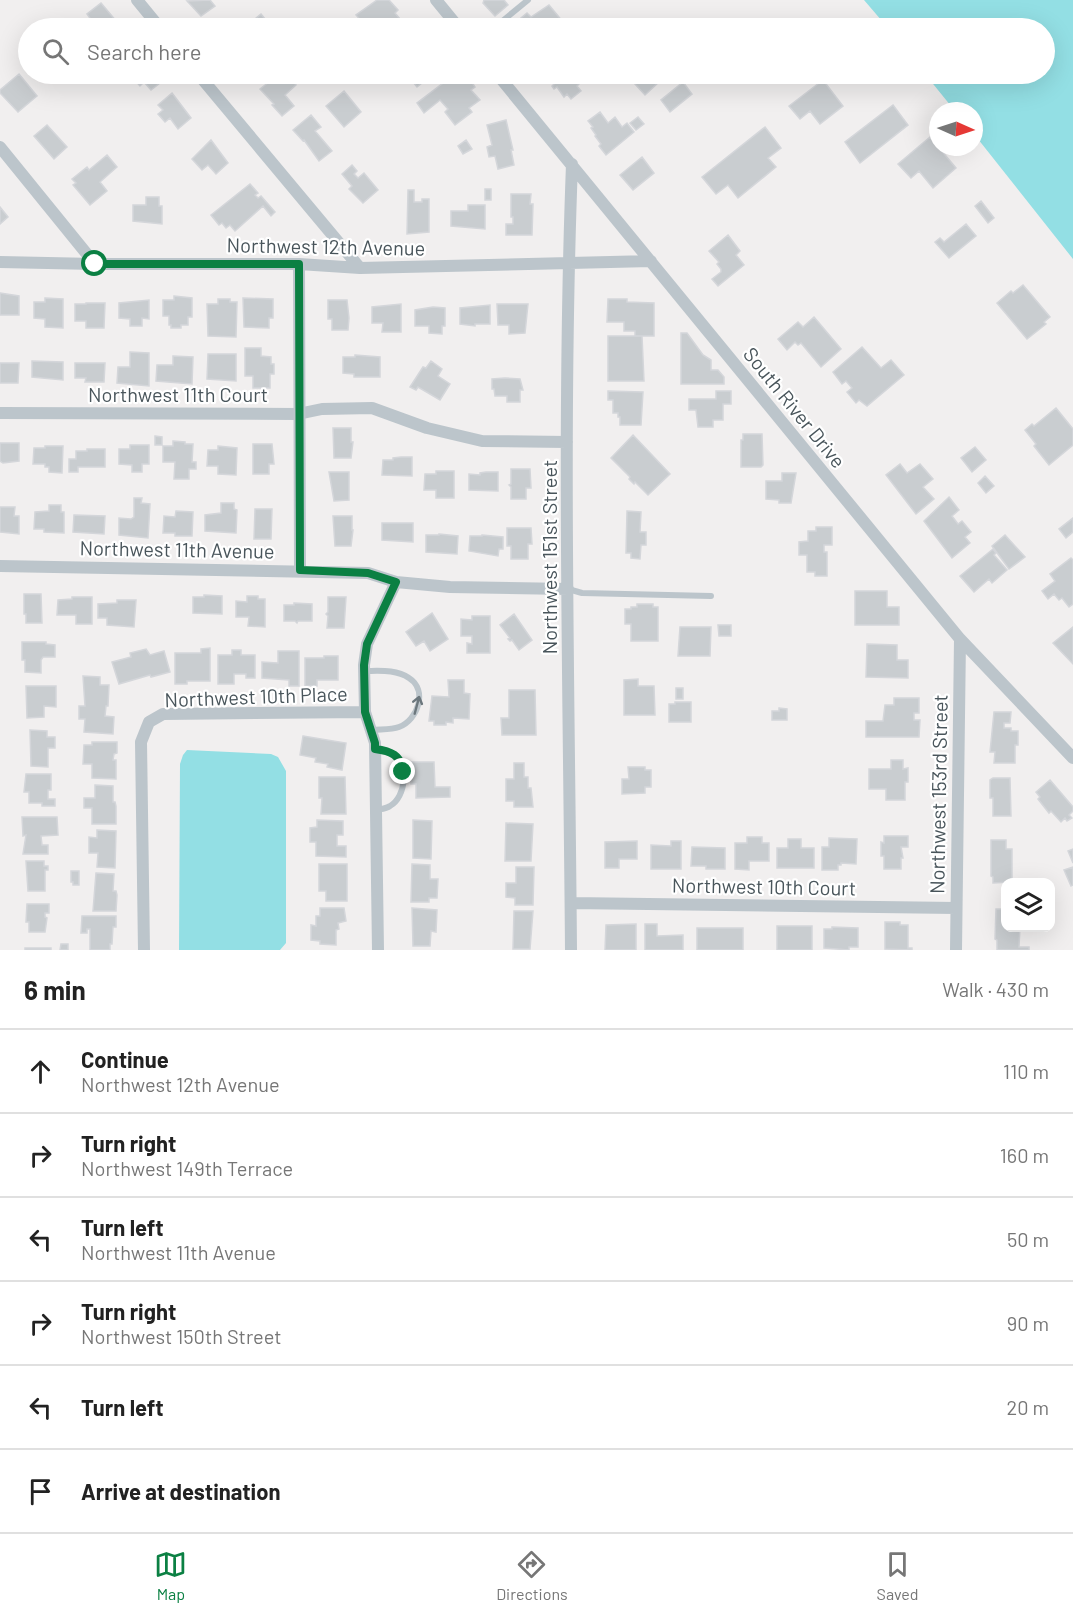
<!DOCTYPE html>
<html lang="en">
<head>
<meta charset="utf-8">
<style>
  body { margin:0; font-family:Barlow,sans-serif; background:#f2f2f2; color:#222 }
  .controls { position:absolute; right:18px; bottom:18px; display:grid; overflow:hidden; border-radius:12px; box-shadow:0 6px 24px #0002 }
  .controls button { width:54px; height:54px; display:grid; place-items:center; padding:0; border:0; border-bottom:2px solid #e0e0e0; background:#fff; color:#222; font:30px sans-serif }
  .compass { position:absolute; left:929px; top:102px; width:54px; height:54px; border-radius:50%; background:#fff; box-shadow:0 6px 24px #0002; rotate:93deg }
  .stop { position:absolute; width:18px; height:18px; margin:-14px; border:4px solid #0b8043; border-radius:50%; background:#fff }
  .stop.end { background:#0b8043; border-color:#fff; box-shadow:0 2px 6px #0008 }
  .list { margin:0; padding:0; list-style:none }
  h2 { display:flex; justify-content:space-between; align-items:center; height:78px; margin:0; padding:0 24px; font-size:26px }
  h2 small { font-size:20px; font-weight:400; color:#767676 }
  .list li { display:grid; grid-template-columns:39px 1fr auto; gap:18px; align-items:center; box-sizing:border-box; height:84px; padding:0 24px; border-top:2px solid #e0e0e0 }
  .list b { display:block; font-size:22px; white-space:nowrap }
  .list p { margin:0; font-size:20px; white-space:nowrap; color:#767676 }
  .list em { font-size:20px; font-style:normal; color:#767676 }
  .icon { flex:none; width:33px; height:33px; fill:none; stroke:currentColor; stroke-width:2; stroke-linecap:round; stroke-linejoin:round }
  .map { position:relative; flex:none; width:1073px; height:950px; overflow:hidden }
  .search { position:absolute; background:#fff; box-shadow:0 6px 24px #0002; left:18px; right:18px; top:18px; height:66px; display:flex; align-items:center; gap:15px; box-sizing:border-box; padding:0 21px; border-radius:33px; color:#767676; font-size:22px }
  .sheet { height:582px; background:#fff }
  nav { display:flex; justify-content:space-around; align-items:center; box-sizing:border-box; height:84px; border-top:2px solid #e0e0e0; background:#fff; font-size:16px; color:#767676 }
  nav a { display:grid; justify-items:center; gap:3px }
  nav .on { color:#0b8043 }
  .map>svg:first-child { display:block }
</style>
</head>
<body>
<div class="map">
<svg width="1073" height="950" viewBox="0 0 1073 950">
  <rect width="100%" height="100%" fill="#f1efef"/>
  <path fill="#93dfe4" d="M864 0H1073V259L974 134V111H955L925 74H1044V28H888Z
    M187 750 271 754 278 757 286 771V943L280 950H179L180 764 183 755Z"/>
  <path fill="#c9cdd0" stroke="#d4d6da" stroke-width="1.5" d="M210 0 215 6 201 16 187 1Z
    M377 0H389L398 10 395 13 406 26 403 28H380L379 27 367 28 356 15Z
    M484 0H504L508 5 495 16 483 3Z
    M101 3 122 28H91L87 24 92 21 87 14Z
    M549 5 563 22 556 28H512L510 27 527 13 531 17Z
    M261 14 270 25 266 28H244Z
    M19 74 37 96 18 112 0 93V90Z
    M138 74H159L164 80 151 90 144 82 140 86 133 78Z
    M279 74H287L296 85 285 95 294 106 282 116 272 105 274 104 260 89Z
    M413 74H433L417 87 409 77Z
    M455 74H479L471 81 475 87 471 90 480 100 469 108 472 112 455 125 445 112 448 109 440 100 424 113 417 103Z
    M564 74H572L580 83 577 86 581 91 571 99 567 94 564 97 557 87 554 89 552 86Z
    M646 74H653L660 81 645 95 635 84Z
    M823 80 843 106 820 124 810 111 800 119 789 106Z
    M683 82 692 94 670 112 661 100Z
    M344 91 361 112 344 127 326 106Z
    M172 93 191 118 178 129 170 118 165 122 158 114 163 110 158 105Z
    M893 105 908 125 860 163 845 142Z
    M600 112 608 123 615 117 622 127 627 123 634 132 606 155 599 146 601 144 595 136 596 135 591 128 593 127 588 121Z
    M311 115 321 127 315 131 332 151 319 161 304 140 303 141 293 130Z
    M638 117 644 124 636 130 630 123Z
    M506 120 513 150H511L514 165 498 169 495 156 489 157 487 147 492 145 487 125Z
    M47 125 67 147 54 159 34 136Z
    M765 127 781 148 768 158 776 167 738 198 728 185 716 194 702 177Z
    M930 137 956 168 933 188 919 171 911 178 898 164Z
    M211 140 228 163 216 174 208 165 202 170 192 159Z
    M466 140 472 149 463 154 458 146Z
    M107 155 117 167 100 182 107 191 90 205 73 185 76 183 72 179 87 167 89 170Z
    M642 157 654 173 633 190 620 175Z
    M352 165 357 171 354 174 358 178 364 173 378 190 363 203 349 189 352 186 342 174Z
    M250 184 258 193 255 195 258 198 261 196 275 212 271 216 263 206 235 231 230 225 226 228 222 223 219 225 211 215Z
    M485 189H491V200H485Z
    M408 190H414V202H422V199H429V232L407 234Z
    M511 194H531L530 204H533L532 235H506V224H513V217H511Z
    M146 197H159V206H162V224L133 221V205H146Z
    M981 201 994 218 988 223 975 206Z
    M468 205H485V229L451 226V211H468Z
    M0 207 8 217 0 224Z
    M966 224 976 236 949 258 935 242 940 238 944 242Z
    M728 235 740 251 736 255 744 265 718 286 712 279 721 272V269L717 264 719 262 709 251Z
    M1023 285 1050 317 1044 322 1046 324 1027 339 997 303 1011 291 1013 293Z
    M0 293 19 296V315H0Z
    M174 296 192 298V317H188V325H181V328H171V325H169V316H163V300H174Z
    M45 298 63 299V328L45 327V319L34 318V302H45Z
    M243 298 273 299V318H269V328L244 327Z
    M218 299H230V302H237L236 337 208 336 207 304H218Z
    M608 299H627V302L654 303V336H635V331H624V322H607Z
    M149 300V319L142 318V326H130V319L119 318V303Z
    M328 300H347L349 318 348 330H332V319H328Z
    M86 303H105L104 328H86V321H75V304H86Z
    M401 304V332H382L383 323H372V307Z
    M497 304H528L525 333 509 334V325H498Z
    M490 305V324H475V326L460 324V308Z
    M433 307 445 308V326H442V334L429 333V326H415V310Z
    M814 317 841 349 821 367 801 343 798 345 795 342 787 350 778 339 798 322 803 327Z
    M681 333H687L703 355 711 360V370H718L724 377V384H681Z
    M608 336H642L644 381H608Z
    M862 347 881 368 891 360 904 375 867 406 859 400 856 403 847 392 852 388 846 381 842 384 833 372Z
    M245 348H261V356L271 357V364H274V374H270V388H253V376H245Z
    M130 352 149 353V386L117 383 118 367H130Z
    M208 354H236V381L207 379Z
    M355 355 380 357V377H354V374L343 373V357H355Z
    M173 356 193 357 192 384 156 381 157 365H173Z
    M32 361 63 362V380L32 377Z
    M431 361 442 369 438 376 450 384 440 400 418 387 416 390 410 387 423 367 426 368Z
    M0 363H19L18 383H0Z
    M75 363H105L104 382H85L86 378H75Z
    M505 378 520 379 523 390H520V402H507V396H495L494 389H492V379Z
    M608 391 643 392 641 425H620V417H618V413H613V400H608Z
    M716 391H731V404H723V420H713V427H698L696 410H689V399H716Z
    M1056 408 1073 429V445L1049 465 1034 446 1036 444 1025 430 1032 424 1034 426Z
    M333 428H351V442H353L351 458H334Z
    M743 434H762L763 465 761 467H741V440H743Z
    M633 435 670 474 648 495 635 482 634 484 629 479 630 477 611 458Z
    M155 436 162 437V445H155Z
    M173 441 185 442V444H193L192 462H196V469H189V479H174L175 462H163V446H173Z
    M0 443H19V461L3 463 0 461Z
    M253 444H272L274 464H269V474H253Z
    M130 445H149V464H142V472H132V465L119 464V449H130Z
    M45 446H63L62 473 49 472V467H45V464H33L34 448H45Z
    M218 446 237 448 236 475 218 474V466H207L208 450H218Z
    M975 447 986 460 972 472 961 458Z
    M87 449H105V467H78V472H69V459H76V451H87Z
    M401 457H412V476L382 475 383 460H393V458Z
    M900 464 907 473 920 464 933 479 923 487 934 499 916 514 886 475Z
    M511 469H530L531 488H526V499H511V487L509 485 511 484Z
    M436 471H454V498H436V490H424L425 474H436Z
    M329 472H349V500L334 501Z
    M486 472H498V491L469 490V474L480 475V473Z
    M782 473H796L791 503H779V500L766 499V481H782Z
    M985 476 994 486 986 493 978 483Z
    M949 497 959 510 952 516 958 524 962 521 971 532 965 537 970 543 952 558 924 521Z
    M134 498H142L141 503 150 504 148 538 119 535V518L131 519 134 517Z
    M221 503H234V509L237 510 236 533 205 531V515L221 513Z
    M49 505H61V512H64V533L44 532V529H34L35 512 49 511Z
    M0 507H15L14 516H19V534L0 532Z
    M255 509H272L271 539H254Z
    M176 511 193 512 192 536H175V533H163L164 516 175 517Z
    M627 511 641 512 640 532H646V545H641L640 559 631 558V553H626Z
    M74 515 105 516 104 534 73 532Z
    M333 516H352V530H353L351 546H335Z
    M1073 518V532L1066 538 1059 529Z
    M382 523H413V542L382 540Z
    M816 527H832V545H824V552H827V576H815V572H807V555H799V542L808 541V531H816Z
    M507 528H531L532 544H528V559H511V546H507Z
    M439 534 458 536 457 554 426 552V535H439Z
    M482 535 503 537V549H499L498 556 469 551 470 536H482Z
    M1005 535 1025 557 1009 569 992 546Z
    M993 549 996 553 994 555 1007 570 992 583 989 579 974 592 960 576Z
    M1071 558 1073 560V604L1069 607 1062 598 1059 600 1054 594 1048 599 1042 591 1055 581 1050 574Z
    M855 591H887V607H899V625H855Z
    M24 594H41L42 623H26V614H24Z
    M204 595 222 596V614L193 613V597H204Z
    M247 596H258V599H265V627L248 626 249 617H236V601L247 602Z
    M72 597H92V624H76V615H57L58 600 72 599Z
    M328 597H346L344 628H327L328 616 326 614 328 612Z
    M117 600H136L134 627 107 625V618H98V604L117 603Z
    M294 603 312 604V621H298L297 623 295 621H284V605H294Z
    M637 604H653V607H658V641H631V624H625V609H631V607H637Z
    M432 613 448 639 430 651 424 641 416 646 406 632Z
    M514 614 532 640 519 650 512 640 510 641 508 639 510 638 500 625Z
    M472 616H490V653H467V643L472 644V636H461V619L472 620Z
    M718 625H731V636H719Z
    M680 627H711L710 656H678Z
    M1073 627V664L1053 643Z
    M22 642H46V644L55 645V657H43L41 660V673L25 672V660H22Z
    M867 644 897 645V660H908V678L866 677Z
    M210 648V681H187V684H175V653H201V649Z
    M146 649 150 655 164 651 170 672 151 677 150 675 119 684 112 662 131 657 130 653Z
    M232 650H241V655H255V678H246V674H234V684H218V655H232Z
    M278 651H299V686H289V680L262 678V662L278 663Z
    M324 656H338V680H317V686H305V658H324Z
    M83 676 100 677V685H109L108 706H106L105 716 114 717 113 734 84 732 85 719H79V706H85Z
    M638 679V686H654L655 715H624V680Z
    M448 680H464V693L470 694 469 719 453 718V723L446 722V725H434V721H429L432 696 449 697Z
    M26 686H56V707L44 706V717L27 718Z
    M676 688H683V699H676Z
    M509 690H535L536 735H502L501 718H509Z
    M894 698H919V713H914V720H920L919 737H866V721H883L885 705H894Z
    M675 702H691V722H669V704H675Z
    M779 708 787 709V720H772V711H779Z
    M994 712H1011L1010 723H1004V728H1011V731H1018V745H1015V763H994L995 752H990Z
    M30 730 47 731V737H55V748H48V767L31 766Z
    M303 736 346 743 342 770 327 767 328 764 315 762 316 758 300 755Z
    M92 742H117V753L114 754 113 760H116V779L92 778V764H83L84 745H92Z
    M891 760H903V769L908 768V782H905V800H886V789H869V769H891Z
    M410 762H434L435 787H450V797L416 798V784H411Z
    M514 763H524V777H528V788H531L533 807H514V801H506V779H514Z
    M628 767H645V770H651V787H645V793L622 794V779H629Z
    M26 774H51V790H48V799H55V806H42V803H29V792H24Z
    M319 777H345L346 814H321L322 798H319Z
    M993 778H1010L1011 816H993V798H990V780Z
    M1050 780 1073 807V811L1069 815 1072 818 1067 821 1065 818 1061 822 1051 811 1049 813 1038 799 1040 797 1036 792Z
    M95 785 113 786V802H115L116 806V824H92V808H84V798H95Z
    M22 817H57L58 835 41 836 42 845H48V854H23L26 835 23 836Z
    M317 820 343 821V835H337V846H346V857L316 856V842H310V828L317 827Z
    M413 820 432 821 431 859 413 858Z
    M506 823 533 824 531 861H505Z
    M97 830 116 831 115 868 97 867 98 853H89V837L97 838Z
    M884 836H908V847H901L903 858H901V869H884V856H881V842L884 843Z
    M747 837H762V843H769V861H749V870L735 869V843H747Z
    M829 838 857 839 856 864 841 863V865H838V870H822V847H829Z
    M788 839H801V848H814V868H777V848H788Z
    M991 840H1006V849H1012V882L993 883V877L991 876Z
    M637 841V859H619V868H605V842Z
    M671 841H681V869H651V845L671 846Z
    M692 847 725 848V869H706V866H691Z
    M1073 849V863L1068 851Z
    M26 861H44V866H48V870H45V891H28Z
    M319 864H347V901H326V891H319Z
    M412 864 430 865V879H438L437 898H429V902H411Z
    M516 867H534L533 905H515V898L506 897V883H516Z
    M1073 867V885L1071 886 1064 870Z
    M71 871H79V885H73V882H71Z
    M96 873 114 874 113 891H116L117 895 116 911H93Z
    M27 904H49V913H45V917L47 918 45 932H29V922H26Z
    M320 908H344L346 921 338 923 339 929 336 930V945L320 944V941L311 940V925L316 926V916H320Z
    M412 908 437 910 436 932 431 931 430 946H413Z
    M996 909H1006V927H1020L1019 947H1029V950H997V940L995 939Z
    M514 911H533L530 949H513Z
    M82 916H116V927H113L112 944H110V950H90V929H87V933H81Z
    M885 922H900V925H908V948H912V950L885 949Z
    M636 924V950H605L606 925Z
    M645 924H657V936L683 935V950H645Z
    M777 926H812V950H777Z
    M832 927 858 928V947H849V950L824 948V929H832Z
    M697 928H743V950H697Z
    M61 944H68V950H60Z
    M25 948H51V950H25Z"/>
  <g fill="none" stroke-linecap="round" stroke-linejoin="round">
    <path stroke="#bcc5cb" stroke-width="6" d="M494 28 528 0
      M568 589 582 593 711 596
      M364 671C379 671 396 669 409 678 428 690 418 720 399 727 391 730 380 729 372 730
      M375 749C382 750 389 750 394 754 409 765 406 797 390 806 386 809 381 809 376 810"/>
    <path stroke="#bcc5cb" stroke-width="12" d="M137 0 160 28
      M436 0 459 28
      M198 74 360 268
      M497 74 960 639 1073 758
      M0 147 95 264
      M0 262 95 264H299L360 268 651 261
      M299 264 300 570
      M0 413 298 414 322 409 372 408 427 428 482 441 567 442
      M0 566 368 573 396 582 450 587 568 589
      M571 903 956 908
      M144 950 141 742 149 722 163 714 365 712
      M378 950 375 743 365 712 364 665 367 644 396 582
      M571 950C569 688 562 426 572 164
      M956 950 960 639"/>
  </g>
  <defs><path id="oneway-shaft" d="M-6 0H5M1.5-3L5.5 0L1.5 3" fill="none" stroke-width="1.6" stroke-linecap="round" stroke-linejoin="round" transform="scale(1.5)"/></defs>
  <use stroke="#6c777d" href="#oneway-shaft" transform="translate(417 705) rotate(-75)"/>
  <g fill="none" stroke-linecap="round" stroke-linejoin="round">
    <path stroke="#0b8043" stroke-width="8" d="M95 264H299L300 570 368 573 396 582 367 644 364 665 365 712 375 743V749C391 751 401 755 403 772"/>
  </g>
  <g text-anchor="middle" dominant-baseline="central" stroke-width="4.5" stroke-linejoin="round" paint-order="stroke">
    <g font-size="20" fill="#49555b" stroke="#fff">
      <text transform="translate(326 246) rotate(1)">Northwest 12th Avenue</text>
      <text x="178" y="394">Northwest 11th Court</text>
      <text transform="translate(795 407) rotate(51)">South River Drive</text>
      <text transform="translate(177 549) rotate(1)">Northwest 11th Avenue</text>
      <text transform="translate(549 557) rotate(-90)">Northwest 151st Street</text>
      <text transform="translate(256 696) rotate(-2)">Northwest 10th Place</text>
      <text transform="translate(938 794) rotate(-89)">Northwest 153rd Street</text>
      <text transform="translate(764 886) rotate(1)">Northwest 10th Court</text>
    </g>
  </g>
</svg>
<div class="controls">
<button><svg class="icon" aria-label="layers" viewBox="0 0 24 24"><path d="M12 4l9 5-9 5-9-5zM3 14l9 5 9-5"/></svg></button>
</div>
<svg class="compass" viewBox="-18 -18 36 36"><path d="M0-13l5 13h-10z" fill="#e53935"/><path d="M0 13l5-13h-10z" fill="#767676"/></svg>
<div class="stop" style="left:95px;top:264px"></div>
<div class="stop end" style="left:403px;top:772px"></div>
<div class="search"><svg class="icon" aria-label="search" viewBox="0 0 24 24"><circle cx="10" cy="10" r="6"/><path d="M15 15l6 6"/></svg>Search here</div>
</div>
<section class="sheet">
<h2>6 min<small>Walk · 430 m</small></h2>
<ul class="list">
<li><svg class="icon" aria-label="ahead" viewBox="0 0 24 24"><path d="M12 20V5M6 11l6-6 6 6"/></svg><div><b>Continue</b><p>Northwest 12th Avenue</p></div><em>110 m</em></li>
<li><svg class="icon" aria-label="right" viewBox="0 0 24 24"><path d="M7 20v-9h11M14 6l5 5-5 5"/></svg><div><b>Turn right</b><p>Northwest 149th Terrace</p></div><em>160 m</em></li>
<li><svg class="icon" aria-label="left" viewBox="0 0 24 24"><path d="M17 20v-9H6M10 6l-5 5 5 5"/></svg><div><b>Turn left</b><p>Northwest 11th Avenue</p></div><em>50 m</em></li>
<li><svg class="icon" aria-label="right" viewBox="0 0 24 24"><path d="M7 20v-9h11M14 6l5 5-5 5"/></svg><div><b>Turn right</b><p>Northwest 150th Street</p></div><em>90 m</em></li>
<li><svg class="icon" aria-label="left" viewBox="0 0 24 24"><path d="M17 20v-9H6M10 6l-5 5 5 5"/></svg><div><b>Turn left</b></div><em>20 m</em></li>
<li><svg class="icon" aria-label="arrive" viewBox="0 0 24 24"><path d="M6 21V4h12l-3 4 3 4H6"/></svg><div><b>Arrive at destination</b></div></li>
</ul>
</section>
<nav>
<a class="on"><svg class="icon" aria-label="map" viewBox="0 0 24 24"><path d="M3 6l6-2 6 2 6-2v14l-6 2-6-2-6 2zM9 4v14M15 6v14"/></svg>Map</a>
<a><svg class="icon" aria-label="directions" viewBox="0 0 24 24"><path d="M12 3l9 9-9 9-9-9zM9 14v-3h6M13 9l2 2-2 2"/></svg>Directions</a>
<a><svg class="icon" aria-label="saved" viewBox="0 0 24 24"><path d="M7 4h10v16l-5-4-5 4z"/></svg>Saved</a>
</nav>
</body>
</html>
